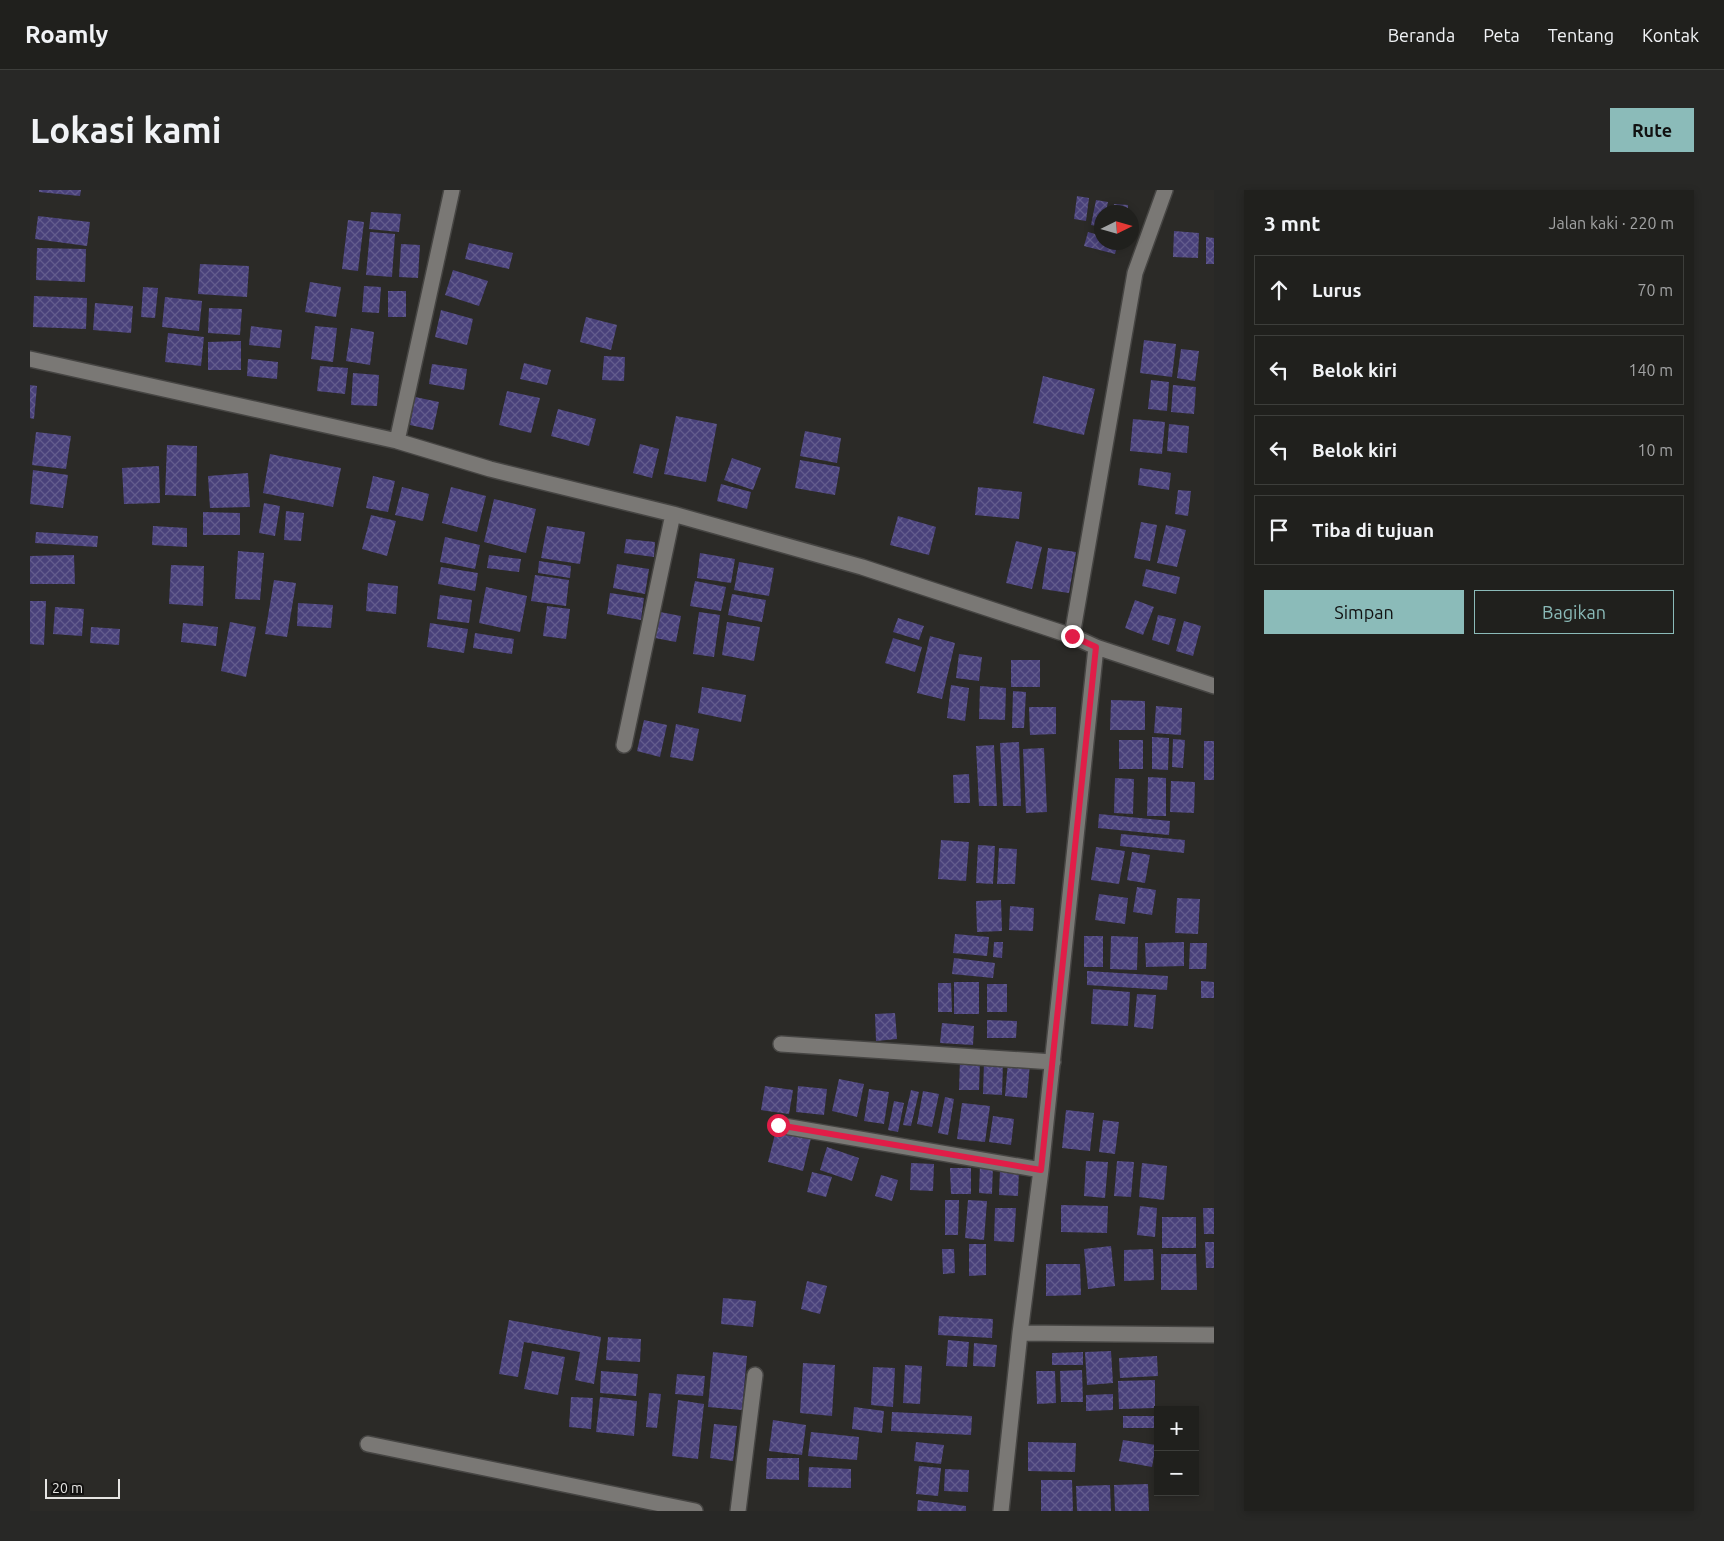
<!DOCTYPE html>
<html lang="id">
<head>
<meta charset="utf-8">
<style>
  body { margin:0; font-family:Ubuntu,sans-serif; background:#282826; color:#f1f3f6 }
  .controls { position:absolute; right:15px; bottom:15px; display:grid; overflow:hidden; border-radius:0px; box-shadow:0 2px 8px #0003 }
  .controls button { width:45px; height:45px; display:grid; place-items:center; padding:0; border:0; border-bottom:1px solid #3d3e3b; background:#20201d; color:#f1f3f6; font:25px sans-serif }
  .compass { position:absolute; left:1064px; top:15px; width:45px; height:45px; border-radius:50%; background:#20201d; box-shadow:0 2px 8px #0003; rotate:85deg }
  .scale { position:absolute; left:15px; bottom:12px; width:75px; box-sizing:border-box; padding-left:5px; border:2px solid #e6e5e3; border-top:0; font-size:14px; line-height:18px; white-space:nowrap; color:#e6e5e3; -webkit-text-stroke:4px #131211; paint-order:stroke }
  .stop { position:absolute; width:15px; height:15px; margin:-11px; border:4px solid #e11d48; border-radius:50%; background:#fff }
  .stop.end { background:#e11d48; border-color:#fff; box-shadow:0 1px 5px #0008 }
  .list { margin:0; padding:0; list-style:none }
  h2 { display:flex; justify-content:space-between; align-items:center; height:65px; margin:0; padding:0 20px; font-size:21px }
  h2 small { font-size:16px; font-weight:400; color:#a2a3a4 }
  .list li { display:grid; grid-template-columns:32px 1fr auto; gap:15px; align-items:center; box-sizing:border-box; height:70px; margin:0 10px 10px; padding:0 10px; border:1px solid #3d3e3b; border-radius:0px }
  .list b { display:block; font-size:19px; white-space:nowrap }
  .list em { font-size:16px; font-style:normal; color:#a2a3a4 }
  .actions { display:flex; gap:10px; padding:15px 20px }
  .actions a { flex:1; padding:11px 0; border:1px solid #8bbbb9; border-radius:0px; text-align:center; font-size:18px; color:#8bbbb9 }
  .actions .main { background:#8bbbb9; color:#111 }
  .icon { flex:none; width:28px; height:28px; fill:none; stroke:currentColor; stroke-width:2; stroke-linecap:round; stroke-linejoin:round }
  .map { position:relative; flex:none; width:1184px; height:1321px; overflow:hidden; border-radius:0px }
  header { display:flex; align-items:center; gap:30px; box-sizing:border-box; height:70px; padding:0 25px; background:#20201d; border-bottom:1px solid #3d3e3b }
  header strong { font-size:24px }
  nav { display:flex; gap:28px; margin-inline-start:auto; font-size:18px }
  .intro { display:flex; align-items:center; justify-content:space-between; box-sizing:border-box; height:120px; padding:0 30px }
  h1 { margin:0; font-size:35px }
  .button { padding:12px 22px; border-radius:0px; background:#8bbbb9; color:#111; font-size:18px; font-weight:700 }
  main { display:flex; gap:30px; padding:0 30px }
  aside { flex:1; background:#20201d; border-radius:0px; box-shadow:0 2px 8px #0003 }
  .map>svg:first-child { display:block }
</style>
</head>
<body>
<header>
<strong>Roamly</strong>
<nav><a>Beranda</a><a>Peta</a><a>Tentang</a><a>Kontak</a></nav>
</header>
<div class="intro"><h1>Lokasi kami</h1><a class="button">Rute</a></div>
<main>
<div class="map">
<svg width="1184" height="1321" viewBox="0 0 1184 1321">
  <defs>
    <pattern id="building-cross-hatch" width="8" height="8" patternUnits="userSpaceOnUse" patternTransform="scale(1.25)"><rect width="8" height="8" fill="#49417a"/><path d="M0 0l8 8M0 8l8-8" fill="none" stroke="#635c8d"/></pattern>
  </defs>
  <rect width="100%" height="100%" fill="#2b2a27"/>
  <path fill="url(#building-cross-hatch)" d="M9 0H51L50 6 9 2Z
    M1047 6 1059 8 1056 31 1044 29Z
    M1066 10 1078 12 1076 22H1072V37L1061 35Z
    M1084 14 1098 15V22H1083Z
    M341 22 371 24 369 42 339 39Z
    M8 26 60 32 57 56 5 49Z
    M318 30 334 32 328 81 312 79Z
    M1144 41 1169 43 1168 68 1143 67Z
    M340 42 365 44 362 87 336 85Z
    M1058 42 1072 46V52H1088L1085 64 1054 56Z
    M1176 47 1184 48V74H1176Z
    M439 53 483 63 479 79 435 69Z
    M371 54 390 55 388 88 369 87Z
    M7 58 56 59 55 92 6 90Z
    M170 74 219 76 217 107 168 104Z
    M423 80 458 91 449 116 415 105Z
    M280 92 311 97 306 127 275 122Z
    M334 96 351 97 349 123 332 122Z
    M113 97 128 98 125 128 111 127Z
    M358 101H376V127H358Z
    M4 106 57 108 56 139 3 137Z
    M135 107 172 111 169 141 132 137Z
    M65 113 103 116 101 143 63 140Z
    M179 118 212 119 210 145 178 143Z
    M411 120 443 129 437 155 405 147Z
    M556 127 587 135 581 160 550 152Z
    M221 136 252 140 250 158 219 155Z
    M285 136 307 138 303 172 281 169Z
    M321 138 344 142 340 175 316 171Z
    M138 143 174 147 171 176 135 172Z
    M1114 150 1146 154 1142 187 1110 183Z
    M211 151V180H178V152Z
    M1151 159 1169 161 1165 191 1147 188Z
    M574 166 595 167 594 191 572 190Z
    M218 169 248 172 247 189 217 186Z
    M494 173 521 180 517 195 490 189Z
    M402 174 437 179 434 200 399 194Z
    M290 176 318 178 315 204 287 201Z
    M323 183 349 185 347 216 321 215Z
    M1013 186 1065 199 1054 245 1003 233Z
    M1121 190 1139 192 1137 221 1118 219Z
    M0 195 7 196 4 229 0 228Z
    M1143 195 1166 197 1164 224 1141 222Z
    M477 201 510 208 501 243 469 235Z
    M385 207 409 212 403 240 380 235Z
    M528 219 566 229 559 256 521 246Z
    M646 226 687 234 676 292 634 284Z
    M1103 229 1135 232 1132 264 1100 261Z
    M1139 234 1159 236 1157 263 1137 261Z
    M775 241 811 248 807 273 770 266Z
    M6 242 41 246 36 279 2 275Z
    M610 254 629 259 622 288 603 283Z
    M137 255 167 256 166 306 135 305Z
    M240 264 311 278 303 317 233 303Z
    M702 268 731 278 723 300 694 290Z
    M770 270 810 277 805 305 765 298Z
    M129 276 130 313 94 314 92 278Z
    M1110 278 1141 283 1139 300 1108 295Z
    M3 280 38 285 33 318 0 314Z
    M218 283 220 317 180 318 178 286Z
    M343 286 365 291 358 322 336 318Z
    M691 294 721 302 717 319 687 311Z
    M372 297 399 304 393 331 365 325Z
    M421 297 456 306 447 342 412 333Z
    M948 297 992 302 989 329 945 325Z
    M1148 300 1161 301 1158 326 1145 324Z
    M464 309 506 319 496 363 454 352Z
    M234 313 250 316 245 346 229 343Z
    M256 321 274 323 271 351 254 350Z
    M173 322 210 323V345H173Z
    M341 325 366 331 357 366 332 359Z
    M868 326 906 337 899 365 860 355Z
    M1111 332 1127 335 1120 371 1104 368Z
    M1136 335 1156 340 1147 377 1127 373Z
    M123 336 157 338V357L122 355Z
    M517 336 555 342 550 374 511 368Z
    M6 342 68 346 67 357 5 353Z
    M415 347 450 355 445 379 410 372Z
    M596 349 625 352 624 367 594 363Z
    M986 351 1012 357 1002 399 976 393Z
    M1018 358 1046 362 1039 403 1012 399Z
    M208 361 234 363 230 410 205 409Z
    M670 363 705 369 701 393 667 388Z
    M44 365 45 394H0V366Z
    M459 365 491 369 489 382 457 378Z
    M509 371 541 376 540 388 508 383Z
    M709 372 744 378 739 406 704 400Z
    M587 374 619 379 615 404 583 398Z
    M141 375 174 376 173 416 139 414Z
    M411 377 448 383 445 401 408 394Z
    M1116 379 1150 387 1146 404 1112 396Z
    M505 385 539 390 536 416 501 411Z
    M244 390 266 393 257 447 235 444Z
    M665 391 696 397 691 421 660 416Z
    M338 393 368 396 366 424 336 421Z
    M456 397 497 406 490 442 449 433Z
    M580 403 614 408 611 430 577 424Z
    M702 404 736 410 732 432 698 425Z
    M410 405 442 410 439 433 407 429Z
    M1105 410 1124 417 1113 445 1095 438Z
    M0 411H16L14 455 0 454Z
    M268 413 303 415 301 438 267 436Z
    M517 416 540 419 536 449 513 446Z
    M25 417 54 419 52 446 23 444Z
    M630 422 651 426 646 452 625 448Z
    M669 422 690 425 684 467 663 464Z
    M1128 425 1146 429 1139 455 1122 450Z
    M868 428 894 436 889 450 863 442Z
    M1154 431 1171 436 1163 466 1146 461Z
    M200 432 226 437 216 487 191 481Z
    M697 432 730 437 724 471 692 465Z
    M153 433 188 437 186 456 151 452Z
    M400 433 438 439 434 463 397 457Z
    M61 437 90 439 89 455 60 453Z
    M445 443 484 449 482 464 443 458Z
    M900 446 925 453 912 509 887 503Z
    M863 448 892 457 885 482 855 473Z
    M929 464 952 467 949 491 926 488Z
    M981 470H1010V497H981Z
    M921 495 939 498 935 531 917 528Z
    M950 496 976 498 975 530 949 529Z
    M672 497 716 505 711 532 668 523Z
    M983 501 996 502 994 538H982Z
    M1081 510 1115 511V540H1080Z
    M1126 516 1152 518 1151 545 1124 543Z
    M999 517H1026V544L1000 545Z
    M614 530 637 535 630 567 607 561Z
    M646 534 669 539 663 571 640 567Z
    M1122 547 1139 548 1138 580 1122 579Z
    M1143 549 1155 550 1153 578 1142 577Z
    M1089 550H1113V579H1089Z
    M1174 551H1184V590H1174Z
    M989 552 991 616H973L970 553Z
    M964 555 967 616H949L946 556Z
    M1014 558 1017 622 996 623 993 559Z
    M939 584 940 613H924L923 585Z
    M1118 587 1136 588V626H1117Z
    M1085 588 1104 589 1103 624 1084 623Z
    M1141 591 1165 592 1164 623 1140 622Z
    M1069 624 1140 631 1139 645 1068 638Z
    M1091 644 1155 650 1154 663 1090 656Z
    M911 650 939 652 936 691 908 689Z
    M948 655 965 656 963 694 946 693Z
    M1066 657 1095 661 1089 694 1061 690Z
    M969 658 987 659 985 694H967Z
    M1102 662 1120 665 1115 693 1097 690Z
    M1107 697 1126 700 1122 725 1103 722Z
    M1069 704 1098 708 1095 734 1065 730Z
    M1147 708 1170 709 1168 744 1145 743Z
    M971 710 972 741 947 742 946 711Z
    M980 716 1004 718 1003 741 979 740Z
    M925 744 959 747 957 766 923 763Z
    M1054 746H1073V777H1054Z
    M1081 746 1108 747 1107 780 1080 779Z
    M964 752H973L972 768 963 767Z
    M1154 752V776L1116 777 1115 753Z
    M1160 753H1177L1176 779H1159Z
    M924 768 965 773 963 788 922 784Z
    M1057 781 1138 786 1137 800 1057 795Z
    M1171 791 1184 792V808H1171Z
    M924 792H949V824H924Z
    M908 793H921L922 822H908Z
    M957 794H977V822H957Z
    M1063 799 1100 802 1098 836 1061 834Z
    M1107 804 1126 805 1123 839 1104 837Z
    M865 823 867 849 846 851 845 824Z
    M957 830 987 831 986 848H957Z
    M912 833 944 836 943 855 910 853Z
    M930 870 950 871 949 900H929Z
    M978 871 1000 873 997 908 975 906Z
    M954 872 973 873 972 905 953 904Z
    M809 889 834 894 827 927 802 921Z
    M735 896 763 900 759 924 731 920Z
    M768 896 797 899 794 925 766 922Z
    M839 899 859 902 854 934 834 931Z
    M881 900 889 902 881 936 873 935Z
    M893 901 909 904 902 937 887 934Z
    M915 907 924 909 918 945 908 943Z
    M864 911 874 913 868 942 858 940Z
    M932 913 960 916 955 952 927 949Z
    M1036 920 1064 923 1060 961 1032 958Z
    M963 926 984 929 981 955 959 952Z
    M1073 930 1089 932 1085 964 1069 962Z
    M746 940 781 948 773 981 738 972Z
    M797 957 829 968 822 991 790 980Z
    M1056 971 1078 972 1075 1008 1054 1006Z
    M1087 971 1104 972 1101 1007 1084 1006Z
    M881 973 904 974 903 1001 880 1000Z
    M1112 973 1137 976 1134 1010 1109 1007Z
    M950 975H963L962 1004 949 1003Z
    M920 978H941V1004H921Z
    M970 979H989L988 1006 969 1005Z
    M782 982 802 987 796 1007 777 1002Z
    M851 985 868 990 862 1011 845 1006Z
    M915 1010H929L928 1045H915Z
    M938 1010 957 1011 954 1050 935 1048Z
    M1031 1015 1078 1016 1077 1043 1031 1042Z
    M1110 1016 1127 1018 1125 1047 1107 1045Z
    M965 1018H986L984 1052 964 1051Z
    M1173 1018H1184V1044H1174Z
    M1132 1027H1166V1058H1132Z
    M1175 1052H1184V1078H1176Z
    M939 1054H956V1085L939 1086Z
    M1081 1056 1085 1096 1058 1099 1054 1059Z
    M912 1059H924L925 1083 913 1084Z
    M1123 1059 1124 1090 1094 1091V1060Z
    M1131 1064H1166L1167 1100H1131Z
    M1016 1074H1050L1051 1105 1016 1106Z
    M777 1091 797 1096 790 1124 771 1119Z
    M693 1108 726 1111 723 1137 691 1134Z
    M909 1126 963 1129 962 1148 908 1145Z
    M479 1130 571 1147 564 1194 545 1190 550 1162 494 1152 488 1187 469 1184Z
    M578 1147 611 1149 610 1172 576 1170Z
    M918 1150 939 1152 937 1177 916 1176Z
    M944 1153 967 1155 965 1177 943 1176Z
    M502 1161 535 1167 528 1205 494 1199Z
    M1081 1161 1083 1193 1057 1195 1055 1162Z
    M683 1162 717 1166 712 1220 678 1217Z
    M1053 1162V1175H1022V1163Z
    M1127 1166 1128 1186 1090 1188 1089 1168Z
    M773 1173 805 1175 802 1226 770 1223Z
    M875 1175 892 1176 890 1214 873 1213Z
    M843 1177 865 1178 863 1217 841 1215Z
    M1052 1180 1053 1212H1031L1030 1181Z
    M571 1181 608 1184 606 1206 570 1203Z
    M1006 1181H1025L1026 1213 1007 1214Z
    M647 1184 675 1186 673 1206 645 1204Z
    M1125 1190V1218L1089 1219 1088 1191Z
    M619 1203 631 1204 627 1238 616 1237Z
    M1083 1204V1220L1056 1221V1205Z
    M541 1207 563 1208 561 1239 539 1237Z
    M570 1207 607 1211 604 1246 566 1242Z
    M648 1210 674 1214 668 1269 642 1266Z
    M824 1217 854 1221 852 1243 822 1239Z
    M862 1222 942 1226 941 1245 861 1241Z
    M1093 1226H1128V1238H1093Z
    M743 1230 776 1235 772 1265 739 1261Z
    M684 1234 707 1236 703 1271 680 1268Z
    M781 1242 829 1247 827 1270 778 1266Z
    M1093 1250 1126 1255 1122 1277 1089 1271Z
    M886 1252 914 1255 911 1274 884 1271Z
    M998 1252 1046 1253 1045 1282 998 1281Z
    M737 1268H769V1290L736 1289Z
    M889 1276 911 1278 908 1306 886 1304Z
    M779 1277 821 1279V1298L778 1297Z
    M915 1279 939 1280 938 1302 914 1301Z
    M1011 1290H1042L1043 1321H1011Z
    M1118 1294 1119 1321H1085L1084 1295Z
    M1080 1295 1081 1321H1047L1046 1296Z
    M888 1310 936 1316V1321H887Z"/>
  <g fill="none" stroke-linecap="round" stroke-linejoin="round">
    <defs>
      <path id="street" d="M0 169 367 251 460 279 643 324 832 377 1042 446 1066 457 1184 496
        M367 251 422 0
        M1042 446 1105 83 1135 0
        M594 555 643 324
        M751 854 1023 872
        M748 935 1011 980
        M990 1143 1184 1145
        M338 1254 665 1321
        M708 1321 725 1185
        M971 1321 990 1143 1011 980 1066 457"/>
    </defs>
    <use href="#street" stroke="#464543" stroke-width="18"/>
    <use href="#street" stroke="#7a7875" stroke-width="15"/>
  </g>
  <g fill="none" stroke-linecap="round" stroke-linejoin="round">
    <path stroke="#e11d48" stroke-width="6" d="M748 935 1011 980 1066 457 1042 446"/>
  </g>
</svg>
<div class="controls">
<button>+</button>
<button>−</button>
</div>
<svg class="compass" viewBox="-18 -18 36 36"><path d="M0-13l5 13h-10z" fill="#e53935"/><path d="M0 13l5-13h-10z" fill="#a2a3a4"/></svg>
<div class="scale">20 m</div>
<div class="stop" style="left:748px;top:935px"></div>
<div class="stop end" style="left:1042px;top:446px"></div>
</div>
<aside>
<h2>3 mnt<small>Jalan kaki · 220 m</small></h2>
<ul class="list">
<li><svg class="icon" aria-label="ahead" viewBox="0 0 24 24"><path d="M12 20V5M6 11l6-6 6 6"/></svg><div><b>Lurus</b></div><em>70 m</em></li>
<li><svg class="icon" aria-label="left" viewBox="0 0 24 24"><path d="M17 20v-9H6M10 6l-5 5 5 5"/></svg><div><b>Belok kiri</b></div><em>140 m</em></li>
<li><svg class="icon" aria-label="left" viewBox="0 0 24 24"><path d="M17 20v-9H6M10 6l-5 5 5 5"/></svg><div><b>Belok kiri</b></div><em>10 m</em></li>
<li><svg class="icon" aria-label="arrive" viewBox="0 0 24 24"><path d="M6 21V4h12l-3 4 3 4H6"/></svg><div><b>Tiba di tujuan</b></div></li>
</ul>
<div class="actions"><a class="main">Simpan</a><a>Bagikan</a></div>
</aside>
</main>
</body>
</html>
